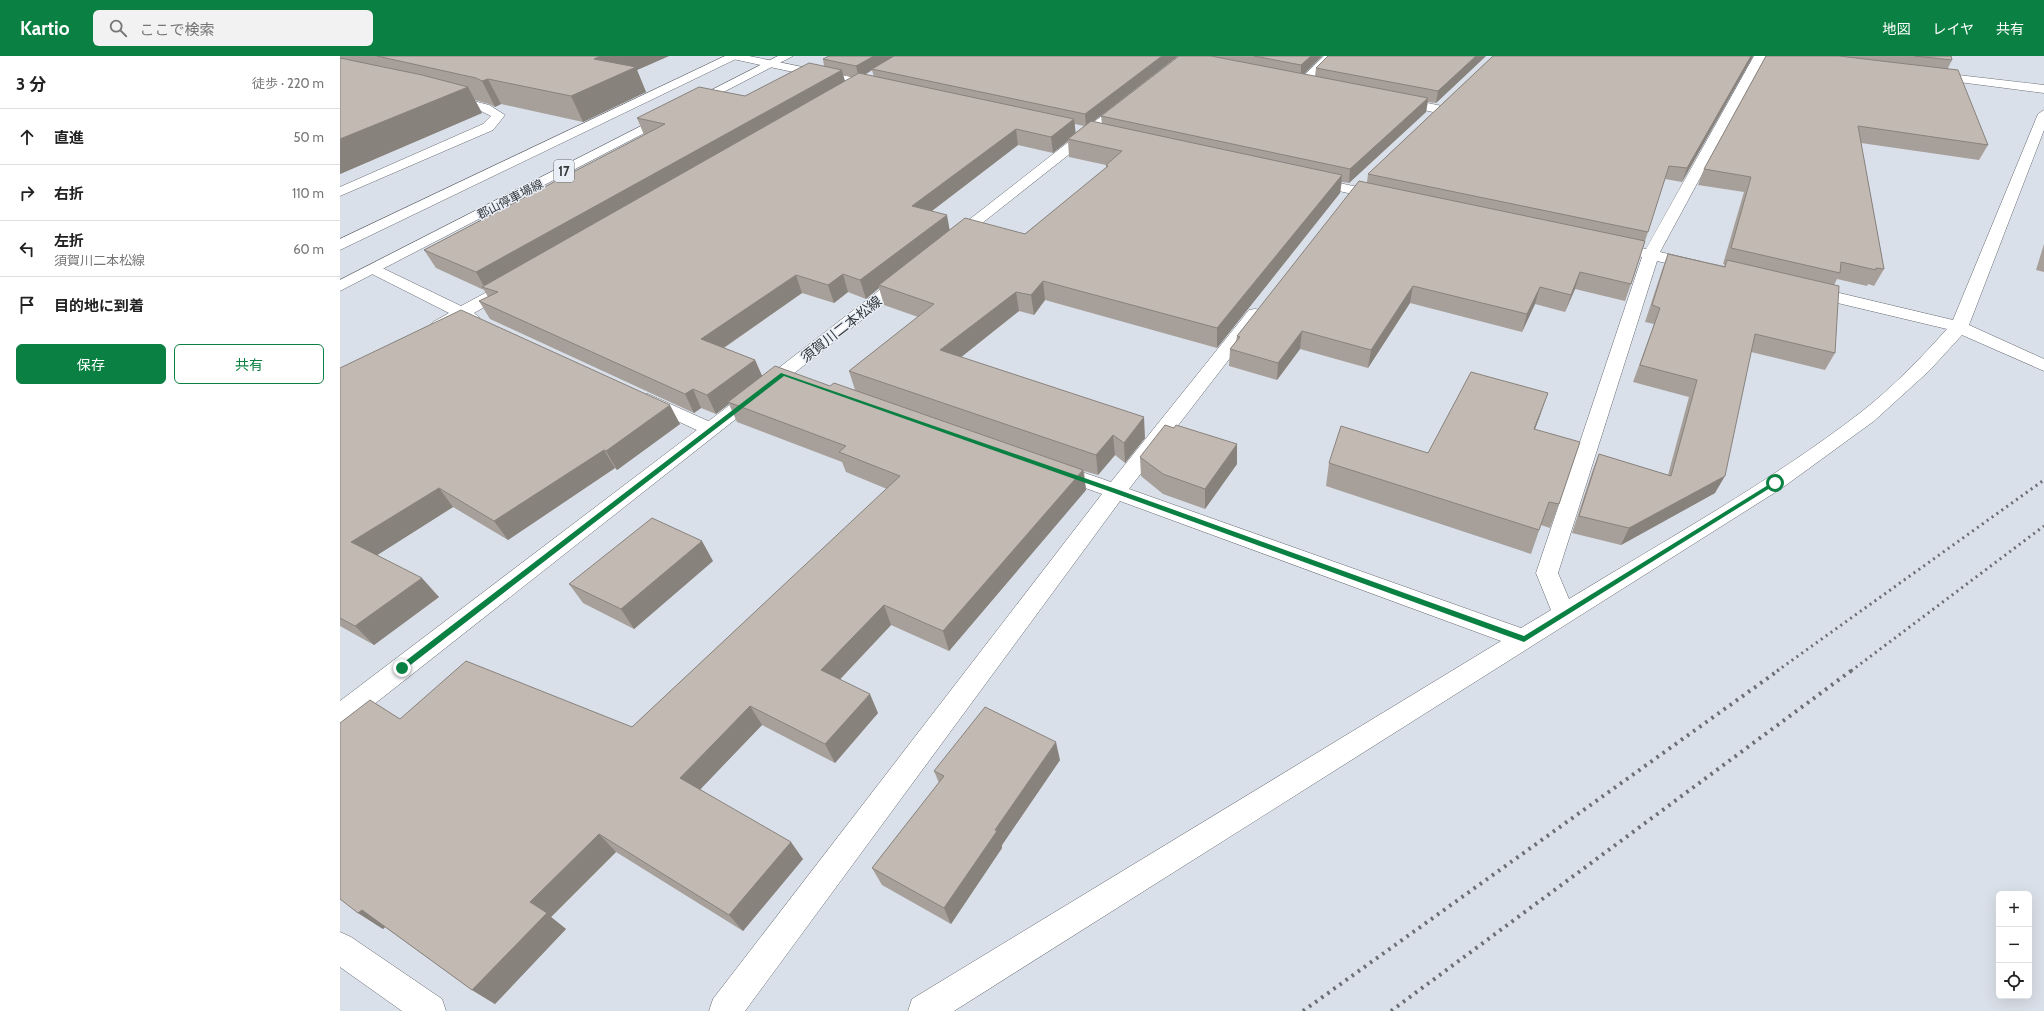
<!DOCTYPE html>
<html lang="ja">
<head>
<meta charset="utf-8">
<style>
  body { margin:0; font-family:Cabin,"Noto Sans JP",sans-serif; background:#f2f2f2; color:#222 }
  .controls { position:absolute; right:12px; bottom:12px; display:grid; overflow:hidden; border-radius:6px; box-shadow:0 4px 16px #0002 }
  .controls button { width:36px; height:36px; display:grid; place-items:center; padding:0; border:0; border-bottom:1px solid #e0e0e0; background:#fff; color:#222; font:20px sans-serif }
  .stop { position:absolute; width:12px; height:12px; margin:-9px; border:3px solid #0b8043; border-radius:50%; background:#fff }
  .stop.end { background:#0b8043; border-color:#fff; box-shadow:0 1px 4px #0008 }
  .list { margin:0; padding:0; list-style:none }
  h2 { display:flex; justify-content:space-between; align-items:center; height:52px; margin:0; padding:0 16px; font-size:17px }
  h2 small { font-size:13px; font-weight:400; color:#767676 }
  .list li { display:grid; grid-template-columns:26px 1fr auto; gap:12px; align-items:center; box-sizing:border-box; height:56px; padding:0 16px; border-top:1px solid #e0e0e0 }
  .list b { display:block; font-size:15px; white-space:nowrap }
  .list p { margin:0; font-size:13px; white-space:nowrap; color:#767676 }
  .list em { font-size:13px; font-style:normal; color:#767676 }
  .actions { display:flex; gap:8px; padding:12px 16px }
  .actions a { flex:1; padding:9px 0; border:1px solid #0b8043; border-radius:6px; text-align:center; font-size:14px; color:#0b8043 }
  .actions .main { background:#0b8043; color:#fff }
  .icon { flex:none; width:22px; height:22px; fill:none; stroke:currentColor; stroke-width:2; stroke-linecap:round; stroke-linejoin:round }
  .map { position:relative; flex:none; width:1704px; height:955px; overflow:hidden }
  header { display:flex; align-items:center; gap:24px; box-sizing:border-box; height:56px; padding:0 20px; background:#0b8043; color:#fff }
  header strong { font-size:19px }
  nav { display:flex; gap:22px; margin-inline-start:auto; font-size:14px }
  .search { width:280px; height:36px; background:#f2f2f2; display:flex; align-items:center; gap:10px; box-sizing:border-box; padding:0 14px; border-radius:6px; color:#767676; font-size:15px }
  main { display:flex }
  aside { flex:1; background:#fff }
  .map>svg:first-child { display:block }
</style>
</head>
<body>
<header>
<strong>Kartio</strong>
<div class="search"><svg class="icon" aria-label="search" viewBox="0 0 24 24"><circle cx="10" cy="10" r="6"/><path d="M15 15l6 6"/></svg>ここで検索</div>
<nav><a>地図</a><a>レイヤ</a><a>共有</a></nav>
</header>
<main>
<aside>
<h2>3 分<small>徒歩 · 220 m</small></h2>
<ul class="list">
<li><svg class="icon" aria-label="ahead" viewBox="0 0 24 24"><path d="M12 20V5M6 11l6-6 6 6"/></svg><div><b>直進</b></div><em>50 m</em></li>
<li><svg class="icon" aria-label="right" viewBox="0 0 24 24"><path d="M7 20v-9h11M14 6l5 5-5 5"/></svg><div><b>右折</b></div><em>110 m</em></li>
<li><svg class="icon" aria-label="left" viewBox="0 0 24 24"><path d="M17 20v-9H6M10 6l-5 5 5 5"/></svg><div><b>左折</b><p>須賀川二本松線</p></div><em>60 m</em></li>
<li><svg class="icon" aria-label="arrive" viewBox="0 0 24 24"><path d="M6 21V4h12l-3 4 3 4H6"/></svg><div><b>目的地に到着</b></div></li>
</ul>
<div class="actions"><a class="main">保存</a><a>共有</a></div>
</aside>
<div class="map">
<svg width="1704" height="955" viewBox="0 0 1704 955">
  <rect width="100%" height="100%" fill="#dae0e9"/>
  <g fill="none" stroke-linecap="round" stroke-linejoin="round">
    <defs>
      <path id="minor" d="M387 0H409L536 26 542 30 536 34 393 3Z
        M984 0H997L968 29H960L958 26 960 23Z
        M1414 0H1426L1320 196 1363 206 1365 209 1363 212 1357 214 1317 205 1218 517 1229 543C1327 483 1429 427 1520 357 1552 332 1580 303 1607 273L1464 239 1462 235 1464 231 1470 230 1613 264 1698 58 1704 54V74L1629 269 1704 303V315L1622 279 1589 315 1534 365 1442 432 614 955H568L572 943 1161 585 780 445 405 955H369L373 943 762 438 709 419 706 414 709 409 716 407 771 426 909 254 915 253 921 254 924 258 789 433 1181 572 1211 554 1196 517 1302 201 1267 193 1265 190 1267 187 1273 185 1306 193Z
        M1592 16 1704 29V37L1588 22 1586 20 1588 18Z
        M110 39 149 49 165 59 153 74 0 140V131L143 68 151 60 141 55 106 46 104 43Z
        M1058 41 1102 50 1104 53 1098 57 1054 48 1052 45Z
        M972 121 1045 137 1047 140 1045 143 1040 144 967 128 965 125 967 122Z
        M34 208 121 250 160 229 166 227 172 229 174 232 172 235 134 257 140 262 137 266 131 267 122 264 105 274 99 275 93 274 90 270 93 266 109 257 28 216 26 213 28 210Z
        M308 338 377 369 380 373 377 377 370 379 363 377 301 348 298 344 301 340Z
        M0 876 11 881 102 943 106 955H62L0 911Z"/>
      <path id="major" d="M385 0H400L398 2 0 194V183Z
        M438 0H453L0 235V224Z
        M785 44 789 45 791 48 789 51 617 187H607L604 184 607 181 781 45Z
        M565 217 571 219 573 222 571 225 9 668 0 671V645L436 314 559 219Z"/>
    </defs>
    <use href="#minor" stroke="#666a72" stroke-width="1"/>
    <use href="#major" stroke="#666a72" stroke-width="1"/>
    <use href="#minor" fill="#fff" fill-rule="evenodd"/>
    <use href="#major" fill="#fff" fill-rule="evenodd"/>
    <path stroke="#6c7075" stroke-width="3" stroke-dasharray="2 4" stroke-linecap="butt" d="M1437 615 1704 424
      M1511 615 1704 470"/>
    <path stroke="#6c7075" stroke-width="4" stroke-dasharray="2.5 5" stroke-linecap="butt" d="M963 955 1439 614
      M1051 955 1512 614"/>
  </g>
  <path fill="#a79f9a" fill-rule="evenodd" d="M0 0H329L297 14 306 36 243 66 161 48 155 51 149 48 135 44 142 57 0 118Z
    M489 0H838L753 66 762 68 761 60 839 0H982L964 18 975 20 976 12 1146 0 1096 47 1088 46 1086 56 1009 127 1002 126 1000 137 877 292 705 244 694 259 679 255 621 301 805 382 785 407 775 399 758 419 744 415 746 434 609 595 551 569 500 623 538 657 495 707 422 669 360 733 463 803 403 875 276 796 211 861 226 873 155 948 132 934 45 871 43 873 18 857 60 663 292 671 547 433 506 416 502 406 397 366 389 348 376 358 361 352 354 357 150 263 139 245 148 241 144 234 96 212 84 194 304 79 297 62 405 40 484 10 483 3ZM532 14 534 21 525 19ZM503 19 511 21H512L505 25ZM735 68 744 70 735 77ZM728 85 729 101 766 109V112L685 178 610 174 592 155 678 89 713 97ZM539 232 544 249 578 261 509 315 515 334 422 320 415 304 384 292 462 237 494 247 508 236 526 243Z
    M1153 0H1413L1342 126 1325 123 1305 185 1291 228 1285 245 1235 233 1225 256 1195 248 1182 276 1070 247 1028 312 960 293 937 324 889 310 890 293 896 285 897 280 1027 126 1028 118Z
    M1426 0H1611L1612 4 1608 12 1648 89 1639 104 1521 87 1544 213 1534 230 1528 228 1527 230 1497 223 1494 229 1495 297 1485 314 1411 296 1375 437 1281 489 1232 477 1252 416 1259 398 1328 419 1349 341 1293 326 1314 268 1305 266 1322 214 1328 198 1384 210 1385 209 1383 208 1404 136 1358 129 1364 113Z
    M1704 188V216L1696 214Z
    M0 312 340 368 277 414 275 412 168 484 113 451 37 499 99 541 34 589 0 570Z
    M1200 360 1195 373 1219 448 1210 472 1201 469 1191 498 986 430 989 407 1088 397Z
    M834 372 897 388V408L865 453 823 438 801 420 800 401Z
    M373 505 294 573 243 547 229 528Z
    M720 704 662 789V792L611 868 542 829 532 812 599 727 594 715Z"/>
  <path fill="#88827d" d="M260 0H329L297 14 306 36 243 66 231 40 254 3Z
    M534 0H557L532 13V14L519 22 516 10Z
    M822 0H838L746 71 745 58Z
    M971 0H982L961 21V9Z
    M1136 0H1146L1096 47 1098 35Z
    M1411 0H1413L1342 126 1347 112Z
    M502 14 506 30 145 232 136 216Z
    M148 23 161 48 155 51 142 25Z
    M128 31 142 57 0 118V83Z
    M1088 42 1086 56 1009 127 1010 113Z
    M734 63 736 79 728 83V85L713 97 711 81Z
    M676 73 678 89 576 167 572 150Z
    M1002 119 1000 137 877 292V272Z
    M607 159 610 176 539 229V232L526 243 520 224Z
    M1240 216 1235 233 1225 256 1231 239Z
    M503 218 508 236 494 247 488 229Z
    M456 219 462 237 370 301 361 283Z
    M703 225 705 244 694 259 691 239Z
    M1073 230 1070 247 1028 312 1031 294Z
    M1200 231 1195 248 1182 276 1187 258Z
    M676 236 679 255 605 314 600 294Z
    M962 275 960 293 937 324 938 307Z
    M415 304 423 322 388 346 389 348 376 358 367 339Z
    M353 333 361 352 354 357 345 338Z
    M1208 337 1200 360 1186 396 1194 373Z
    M330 349 340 368 277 414 266 395Z
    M804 361 805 382 785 407 784 387Z
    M773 379 775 399 758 419 756 399Z
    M897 388V408L865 453V433Z
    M264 394 275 412 168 484 154 465Z
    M743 414 746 434 609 595 603 575Z
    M1385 420 1375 437 1281 489 1289 472Z
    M99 432 113 451 28 505 11 486Z
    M362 485 373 505 294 573 281 553Z
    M82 522 99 541 34 589 15 570Z
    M544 549 551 569 490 634 481 614Z
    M530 638 538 657 495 707 485 688Z
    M410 650 422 669 354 740 340 722Z
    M716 686 720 704 662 789V792L611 868 604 852 655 774Z
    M259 778 276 796 211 861 226 873 155 948 132 934 190 846Z
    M451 786 463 803 403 875 389 859Z
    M22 854 46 870 43 873 18 857Z"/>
  <path fill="#c2b9b3" stroke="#88827d" d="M37 0H260L254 3 296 11 231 40 148 23 142 25 136 22Z
    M489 0H534L516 10 483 3Z
    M554 0H822L745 58 532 13Z
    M839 0H871L1088 42 1010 113 761 60Z
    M914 0H971L961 9Z
    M988 0H1136L1098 35 976 12Z
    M1153 0H1411L1347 112 1329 110 1308 176 1028 118Z
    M1426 0H1499L1618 14 1648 89 1518 70 1544 213 1536 212V214L1501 206 1500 217 1391 192 1411 121 1364 113Z
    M1575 0H1611L1612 4Z
    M0 2 82 19 128 31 0 83Z
    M469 7 502 14 136 216 84 194 325 68 297 62 359 31 405 40Z
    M519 17 734 63 711 81 676 73 572 150 607 159 520 224 503 218 488 229 456 219 361 283 415 304 367 339 353 333 345 338 139 245 158 236 142 231Z
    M751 65 1002 119 877 272 703 225 691 239 676 236 600 294 804 361 784 387 773 379 756 399 509 315 594 248 539 229 625 162 685 178 768 110 766 109 782 95 728 83Z
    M1019 125 1305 185 1291 228 1240 216 1231 239 1200 231 1187 258 1073 230 1031 294 962 275 938 307 890 293 900 281 897 280Z
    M1328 198 1385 211 1387 204 1499 230 1495 297 1415 278 1385 420 1289 472 1239 460 1259 398 1331 420 1357 324 1300 309 1320 252 1312 249Z
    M121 254 330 349 266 395 264 394 154 465 99 432 11 486 82 522 15 570 0 562V312Z
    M435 310 490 330 494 327 743 414 603 575 544 549 481 614 530 638 485 688 410 650 340 722 451 786 389 859 259 778 190 846 207 857 132 934 22 854 18 857 0 843V667L30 644 60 663 126 605 292 671 560 420 499 396 506 390 388 346Z
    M1131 316 1208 337 1194 373 1240 386 1219 448 1209 446 1199 474 989 407 1001 370 1088 397Z
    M825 369 834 372 836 369 897 388 865 433 823 418 800 401Z
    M312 462 362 485 281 553 229 528Z
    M645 651 716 686 655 774 657 775 604 852 532 812 604 720 594 715Z"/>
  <path fill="#0b8043" d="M441 317 779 434 1184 580 1433 426 1438 427 1184 586 774 437 444 320 64 614H59V610Z"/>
  <g text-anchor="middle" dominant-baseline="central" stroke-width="3" stroke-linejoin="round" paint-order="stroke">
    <g font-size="12" fill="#35383b" stroke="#e8edf6">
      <text transform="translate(170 143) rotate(-27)">郡山停車場線</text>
    </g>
    <rect fill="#e8edf6" stroke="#6b6e73" stroke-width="1" x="214" y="104" width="20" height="22" rx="3"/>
    <g font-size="13" font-weight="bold" fill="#35383b">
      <text x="224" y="115">17</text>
    </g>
    <g font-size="14" fill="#35383b" stroke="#e8edf6">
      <text transform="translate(501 273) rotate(-38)">須賀川二本松線</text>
    </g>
  </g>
</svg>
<div class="controls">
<button>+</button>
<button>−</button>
<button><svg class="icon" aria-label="locate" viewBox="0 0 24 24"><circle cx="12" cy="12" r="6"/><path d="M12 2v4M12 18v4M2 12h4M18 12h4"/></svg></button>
</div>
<div class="stop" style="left:1435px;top:427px"></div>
<div class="stop end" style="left:62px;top:612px"></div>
</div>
</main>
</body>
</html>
